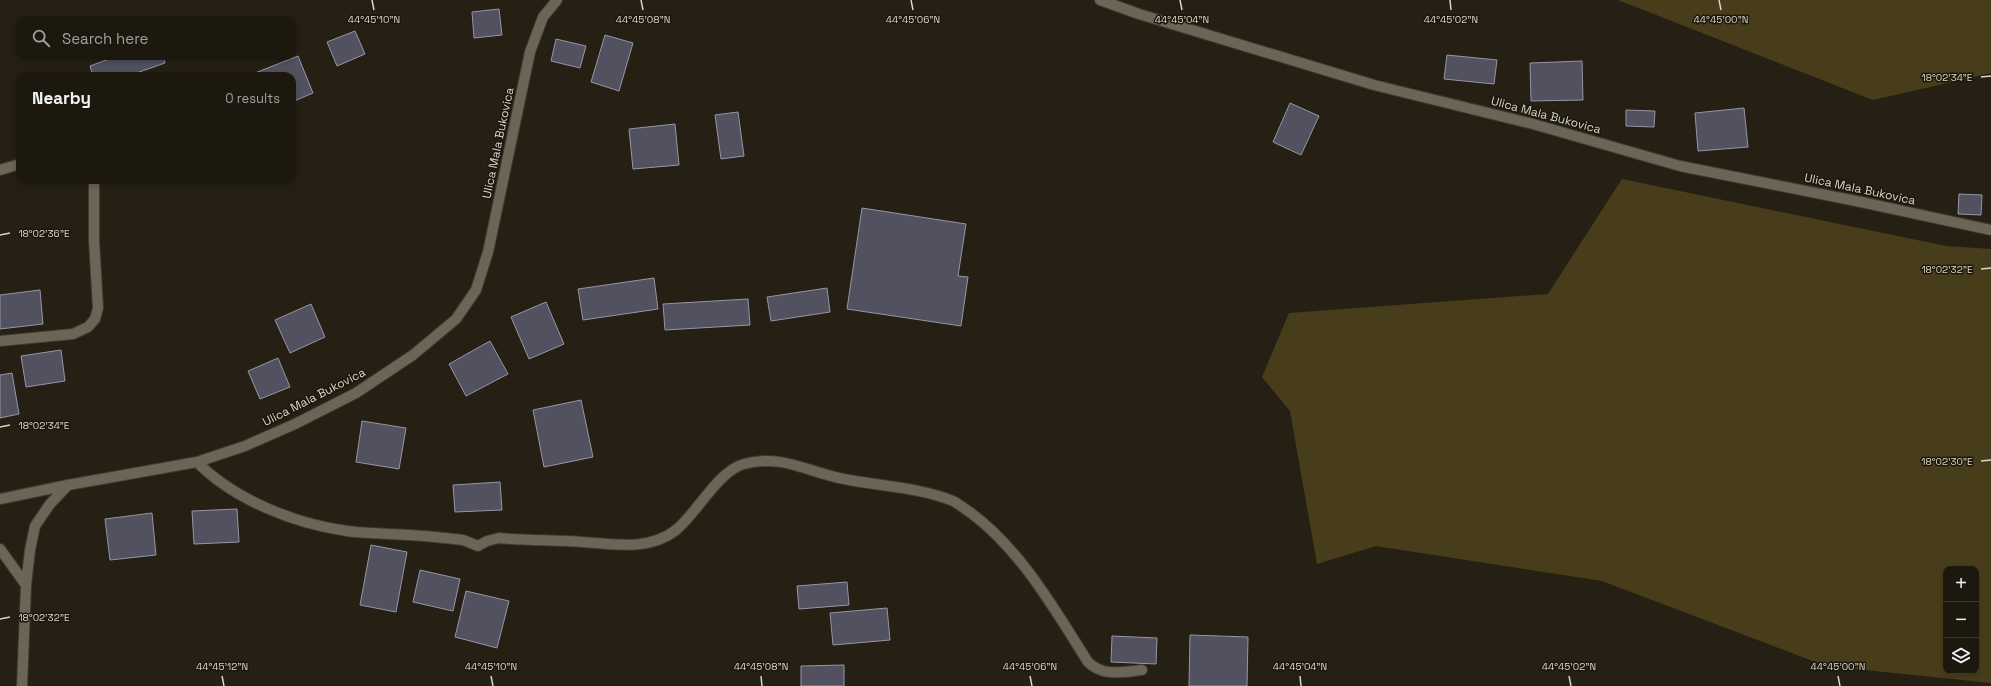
<!DOCTYPE html>
<html lang="en">
<head>
<meta charset="utf-8">
<style>
  body { margin:0; font-family:"Space Grotesk",sans-serif; background:#29251c; color:#f1f3f6 }
  .controls { position:absolute; right:12px; bottom:12px; display:grid; overflow:hidden; border-radius:8px; box-shadow:0 2px 6px #0003 }
  .controls button { width:36px; height:36px; display:grid; place-items:center; padding:0; border:0; border-bottom:1px solid #3a372e; background:#1c180e; color:#f1f3f6; font:20px sans-serif }
  .list { margin:0; padding:0; list-style:none }
  h2 { display:flex; justify-content:space-between; align-items:center; height:52px; margin:0; padding:0 16px; font-size:17px }
  h2 small { font-size:13px; font-weight:400; color:#a0a09e }
  .icon { flex:none; width:22px; height:22px; fill:none; stroke:currentColor; stroke-width:2; stroke-linecap:round; stroke-linejoin:round }
  .map { position:relative; flex:none; width:1991px; height:686px; overflow:hidden }
  .search { position:absolute; background:#1c180e; box-shadow:0 2px 6px #0003; left:16px; top:16px; width:280px; height:44px; display:flex; align-items:center; gap:10px; box-sizing:border-box; padding:0 14px; border-radius:12px; color:#a0a09e; font-size:15px }
  .panel { position:absolute; background:#1c180e; box-shadow:0 2px 6px #0003; left:16px; top:72px; width:280px; height:112px; border-radius:12px }
  .map>svg:first-child { display:block }
</style>
</head>
<body>
<div class="map">
<svg width="1991" height="686" viewBox="0 0 1991 686">
  <rect width="100%" height="100%" fill="#252013"/>
  <path fill="#483d1b" fill-rule="evenodd" d="M1618 0H1991V73L1873 100Z
    M1622 179 1946 246 1991 249V683L1826 666 1602 581 1376 546 1317 564 1290 411 1262 377 1289 313 1548 294ZM1946 569H1976V671H1946Z"/>
  <path fill="#515160" stroke="#9696a7" d="M499 9 502 35 474 38 472 12Z
    M355 31 365 54 337 66 327 42Z
    M605 35 633 43 619 91 591 82Z
    M556 39 586 46 580 68 551 61Z
    M1447 55 1497 60 1494 84 1444 79Z
    M117 56H163L165 63 128 76H93L90 66Z
    M298 56 313 93 292 102V76H256L255 73Z
    M1582 61 1583 100 1531 101 1530 63Z
    M1290 103 1319 116 1301 155 1273 142Z
    M1744 108 1748 147 1698 151 1695 113Z
    M1626 110 1655 111 1654 127 1626 126Z
    M738 112 744 156 721 159 715 115Z
    M675 124 679 165 633 169 629 129Z
    M1959 194 1982 195 1981 215 1958 214Z
    M862 208 966 224 958 276 968 277 961 326 847 309Z
    M654 278 658 309 583 320 578 289Z
    M827 288 830 312 771 321 767 297Z
    M40 290 43 324 0 329V295Z
    M748 299 750 325 665 330 663 304Z
    M546 302 564 344 529 359 511 317Z
    M311 304 325 337 290 353 275 320Z
    M490 341 508 374 466 396 449 364Z
    M61 350 65 381 26 387 21 356Z
    M278 358 290 387 260 399 248 371Z
    M12 373 19 414 0 418V375Z
    M581 400 593 457 544 467 533 410Z
    M362 421 406 428 399 469 356 462Z
    M500 482 502 510 455 512 453 485Z
    M237 509 239 542 194 544 192 511Z
    M152 513 156 555 110 560 105 519Z
    M371 545 407 552 396 612 360 605Z
    M420 570 460 579 453 611 413 602Z
    M847 582 849 605 799 609 797 586Z
    M466 591 509 601 497 648 455 637Z
    M887 608 890 640 833 645 830 613Z
    M1190 635 1248 637 1247 686H1189Z
    M1112 636 1157 638 1156 664 1111 662Z
    M844 665V686H801V666Z"/>
  <g fill="none" stroke-linecap="round" stroke-linejoin="round">
    <defs>
      <path id="minor" d="M1100 0 1139 14 1374 85 1533 124 1680 166 1861 202 1991 230
        M0 170 20 164
        M0 341 73 334 88 327 95 319 98 308 94 240V180
        M197 462C234 500 296 524 347 531 361 533 376 533 390 534 414 535 439 537 463 540L478 546 487 541 499 538C522 540 544 540 566 541 602 542 646 554 676 530 697 513 718 471 744 464 780 454 806 471 839 478 876 486 919 487 953 501 959 504 965 509 971 513 1021 550 1055 610 1088 662 1103 677 1122 672 1142 670
        M0 499 68 485 197 462 245 446 295 424 356 393 413 355 456 319 476 290 488 252 530 52 543 17 557 0
        M0 549 26 585
        M22 686 26 585 30 550 35 526 50 504 68 485"/>
    </defs>
    <use href="#minor" stroke="#3f3b33" stroke-width="12"/>
    <use href="#minor" stroke="#6b6556" stroke-width="10"/>
  </g>
  <path fill="none" stroke="#d9d6ce" stroke-width="1.5" d="M372 0 374 10M641 0 643 10M911 0 913 10M1180 0 1182 10M1450 0 1451 10M1719 0 1721 10M1981 77 1991 76M0 235 10 233M1981 269 1991 268M0 427 10 425M1981 461 1991 460M0 619 10 617M222 676 224 686M491 676 493 686M761 676 762 686M1030 676 1032 686M1300 676 1301 686M1569 676 1571 686M1838 676 1840 686"/>
  <g text-anchor="middle" dominant-baseline="central" stroke-width="3" stroke-linejoin="round" paint-order="stroke">
    <g font-size="12" fill="#d9d6ce" stroke="#1b170a">
      <text transform="translate(1546 115) rotate(15)">Ulica Mala Bukovica</text>
      <text transform="translate(498 143) rotate(-78)">Ulica Mala Bukovica</text>
      <text transform="translate(1860 189) rotate(12)">Ulica Mala Bukovica</text>
      <text transform="translate(314 397) rotate(-27)">Ulica Mala Bukovica</text>
    </g>
  </g>
  <g font-size="10" text-anchor="middle" fill="#d9d6ce" stroke="#1b170a" stroke-width="3" stroke-linejoin="round" paint-order="stroke">
    <text x="374" y="23">44°45'10"N</text>
    <text x="913" y="23">44°45'06"N</text>
    <text x="1451" y="23">44°45'02"N</text>
    <text x="1721" y="23">44°45'00"N</text>
    <text x="643" y="23">44°45'08"N</text>
    <text x="1182" y="23">44°45'04"N</text>
    <text x="1947" y="81">18°02'34"E</text>
    <text x="44" y="237">18°02'36"E</text>
    <text x="1947" y="273">18°02'32"E</text>
    <text x="44" y="429">18°02'34"E</text>
    <text x="1947" y="465">18°02'30"E</text>
    <text x="44" y="621">18°02'32"E</text>
    <text x="222" y="670">44°45'12"N</text>
    <text x="491" y="670">44°45'10"N</text>
    <text x="761" y="670">44°45'08"N</text>
    <text x="1030" y="670">44°45'06"N</text>
    <text x="1300" y="670">44°45'04"N</text>
    <text x="1569" y="670">44°45'02"N</text>
    <text x="1838" y="670">44°45'00"N</text>
  </g>
</svg>
<div class="controls">
<button>+</button>
<button>−</button>
<button><svg class="icon" aria-label="layers" viewBox="0 0 24 24"><path d="M12 4l9 5-9 5-9-5zM3 14l9 5 9-5"/></svg></button>
</div>
<div class="search"><svg class="icon" aria-label="search" viewBox="0 0 24 24"><circle cx="10" cy="10" r="6"/><path d="M15 15l6 6"/></svg>Search here</div>
<section class="panel">
<h2>Nearby<small>0 results</small></h2>
<ul class="list">
</ul>
</section>
</div>
</body>
</html>
